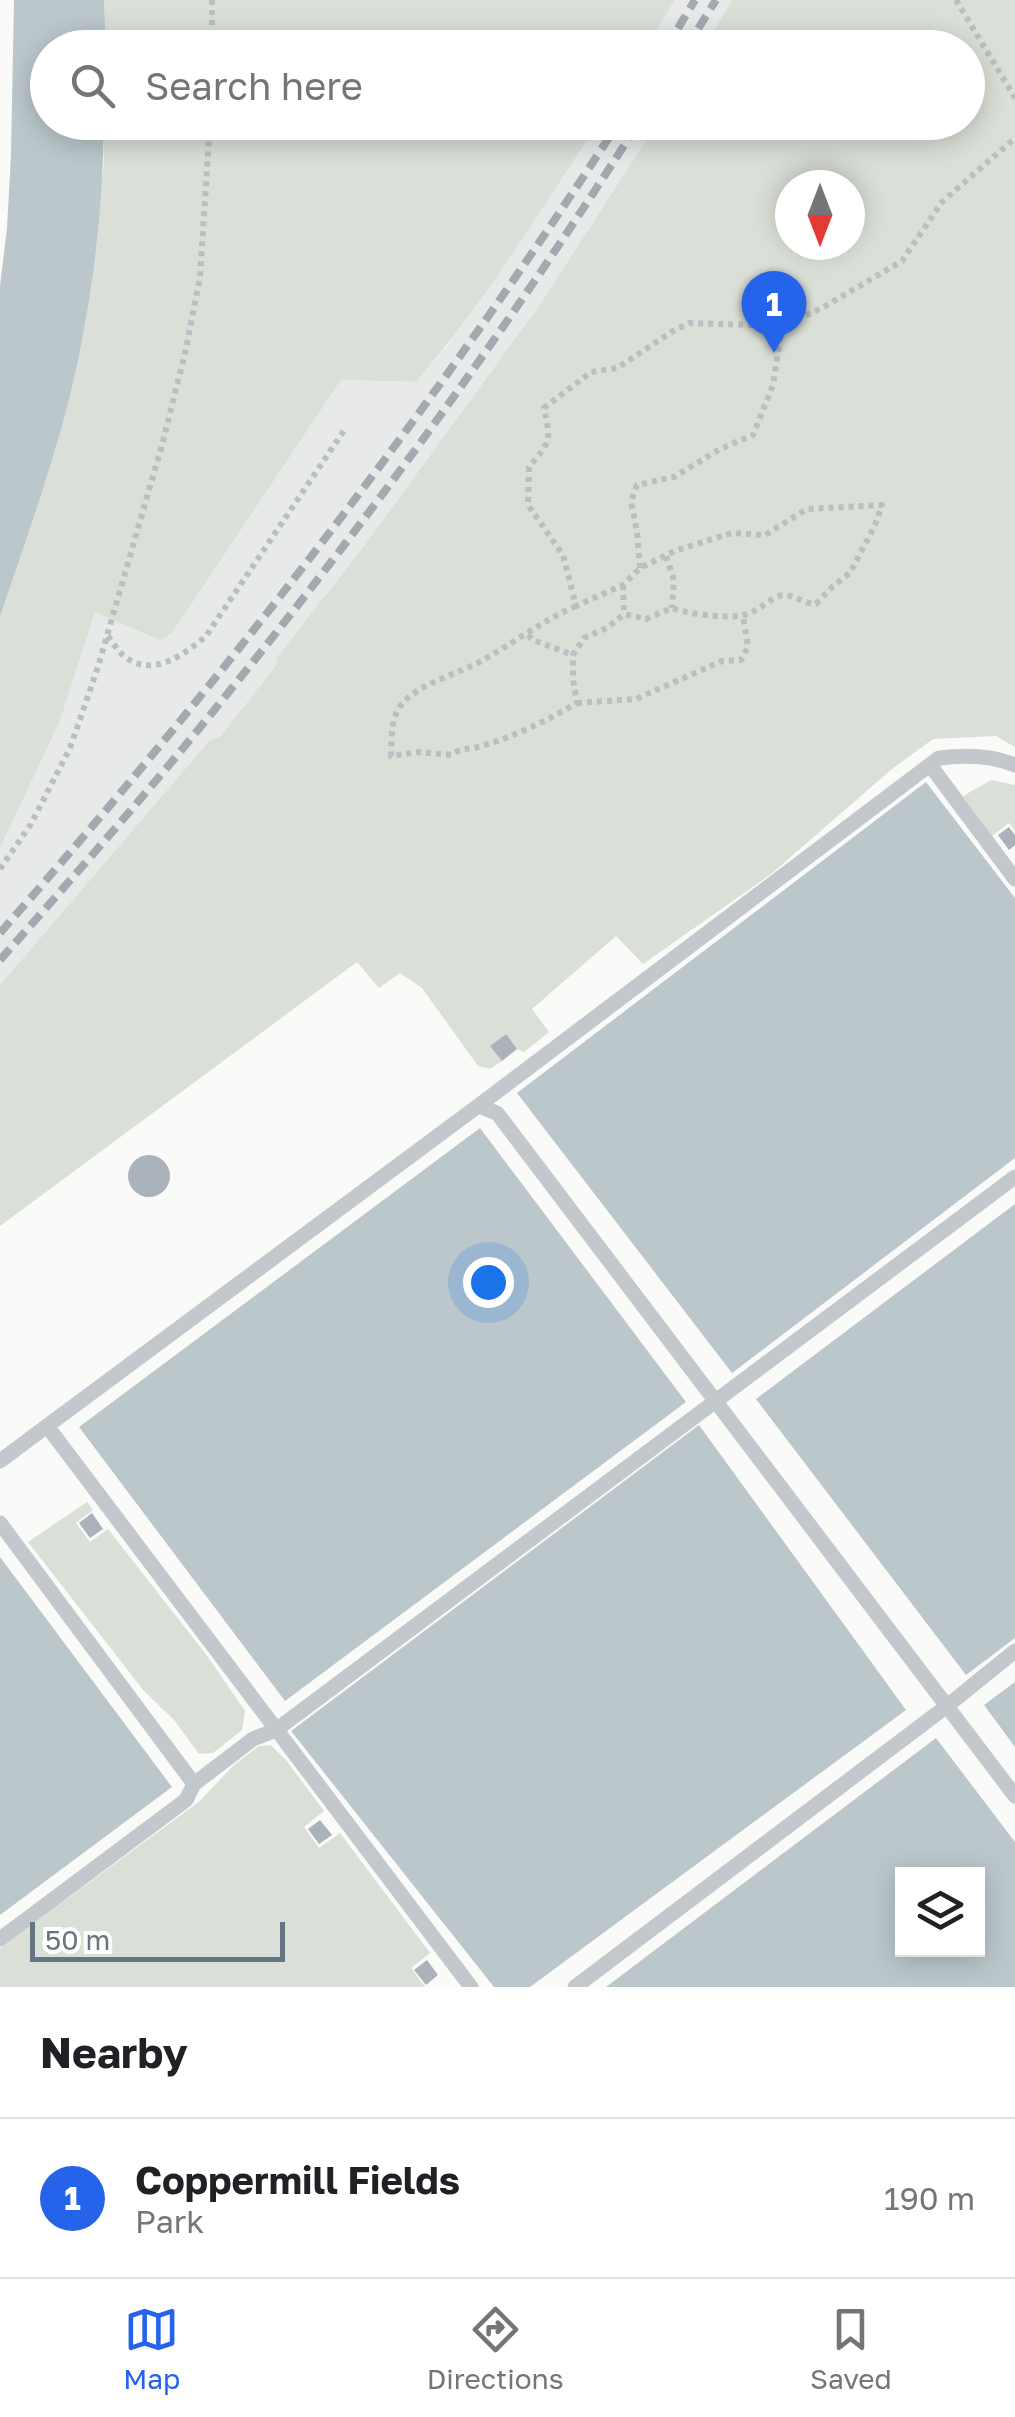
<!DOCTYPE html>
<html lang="en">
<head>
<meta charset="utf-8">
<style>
  body { margin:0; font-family:"Golos Text",sans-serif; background:#f2f2f2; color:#202124 }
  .controls { position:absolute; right:30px; bottom:30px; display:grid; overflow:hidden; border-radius:0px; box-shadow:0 5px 25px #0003 }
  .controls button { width:90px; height:90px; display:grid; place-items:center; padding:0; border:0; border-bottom:2px solid #e0e0e0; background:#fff; color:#202124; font:50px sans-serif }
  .compass { position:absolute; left:775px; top:170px; width:90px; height:90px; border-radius:50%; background:#fff; box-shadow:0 5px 25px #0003; rotate:180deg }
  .scale { position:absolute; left:30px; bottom:25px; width:255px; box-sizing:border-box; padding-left:10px; border:5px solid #657683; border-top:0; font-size:28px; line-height:35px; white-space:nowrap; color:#657683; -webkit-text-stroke:8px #fff; paint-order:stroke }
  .you { position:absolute; left:488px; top:1282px; width:35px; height:35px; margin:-25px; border:8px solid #fff; border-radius:50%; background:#1a73e8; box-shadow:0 0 0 15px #1a73e833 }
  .badge { display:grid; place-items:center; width:65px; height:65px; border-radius:50%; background:#2563eb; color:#fff; font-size:32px; font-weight:700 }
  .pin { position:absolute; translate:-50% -82px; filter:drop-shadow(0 2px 5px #0008) }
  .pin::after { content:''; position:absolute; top:52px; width:35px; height:30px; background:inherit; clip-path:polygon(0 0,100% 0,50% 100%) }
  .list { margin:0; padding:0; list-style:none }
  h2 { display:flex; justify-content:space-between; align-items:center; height:130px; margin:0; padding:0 40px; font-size:42px }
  h2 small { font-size:32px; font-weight:400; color:#757577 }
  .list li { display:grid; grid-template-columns:65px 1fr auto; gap:30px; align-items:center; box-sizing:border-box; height:160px; padding:0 40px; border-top:2px solid #e0e0e0 }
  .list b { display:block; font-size:38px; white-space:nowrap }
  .list p { margin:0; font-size:32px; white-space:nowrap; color:#757577 }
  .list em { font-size:32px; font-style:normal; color:#757577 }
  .icon { flex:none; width:55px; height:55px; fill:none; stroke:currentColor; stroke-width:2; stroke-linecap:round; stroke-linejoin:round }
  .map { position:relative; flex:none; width:1015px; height:1987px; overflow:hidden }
  .search { position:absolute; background:#fff; box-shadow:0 5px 25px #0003; left:30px; right:30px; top:30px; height:110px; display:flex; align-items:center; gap:25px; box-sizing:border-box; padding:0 35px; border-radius:55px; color:#757577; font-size:38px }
  .sheet { height:290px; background:#fff }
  nav { display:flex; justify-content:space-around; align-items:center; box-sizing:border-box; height:140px; border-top:2px solid #e0e0e0; background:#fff; font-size:28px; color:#757577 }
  nav a { display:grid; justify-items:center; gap:5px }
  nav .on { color:#2563eb }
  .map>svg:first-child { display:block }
</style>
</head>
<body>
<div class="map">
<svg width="1015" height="1987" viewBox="0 0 1015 1987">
  <rect width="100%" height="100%" fill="#fafaf8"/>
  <path fill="#e8e9e9" d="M675 0H732L704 47 646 48Z
    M598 123H657L539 306 361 550 277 657 276 665 220 737 210 740 0 985V848L60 721 95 612 160 639 172 633 341 380 416 382 448 344 537 217Z"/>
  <path fill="#dadfd7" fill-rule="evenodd" d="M104 0H675L646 48 106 47Z
    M732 0H1015V747L996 736 933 739 892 769 771 874 643 964 616 936 532 1009 549 1032 524 1052 517 1049 505 1034 491 1046 502 1061 490 1069 478 1066 422 988 400 973 379 988 357 962 0 1226V985L210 740 220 737 276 665 277 657 361 550 539 306 657 123 968 122V48L704 47ZM790 185H850V245H790Z
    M104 123H598C541 211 484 302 416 382L341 380 172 633 160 640 95 612 60 721 0 848V617L32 522 66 410 89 297 104 161Z
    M991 780 1015 785V831L1009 823 992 836 963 796Z
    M87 1502 93 1510 76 1523 90 1542 108 1529 208 1657 245 1711 242 1730 213 1753 199 1754 174 1720 144 1691 28 1542Z
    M271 1745 286 1760 324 1811 304 1827 319 1848 340 1833 430 1953 411 1968 425 1987H0V1948L200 1801 233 1766 259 1746Z"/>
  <path fill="#bbc7cb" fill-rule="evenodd" d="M14 0H104L106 47 48 48V122L104 123C103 219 90 318 66 411 47 481 23 549 0 617V286L7 228 11 155Z
    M926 782 1015 898V1158L732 1373 517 1093Z
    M480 1128 686 1402 285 1701 79 1427Z
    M1015 1204V1638L966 1675 756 1399Z
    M699 1425 906 1710 530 1987H494L291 1731Z
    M0 1557 172 1787 0 1915Z
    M1015 1682V1747L984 1705Z
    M936 1738 1015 1842V1987H606ZM902 1874H978V1950H902Z"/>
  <path fill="#aab3b9" d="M1009 827 1015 835V845L1009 850 998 835Z
    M506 1034 517 1049 502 1061 490 1046Z
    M128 1176a21 21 0 1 1 42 0a21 21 0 1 1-42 0Z
    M92 1513 103 1529 90 1538 79 1523Z
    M320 1820 332 1835 319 1844 308 1829Z
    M427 1960 438 1975 426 1985 414 1970Z"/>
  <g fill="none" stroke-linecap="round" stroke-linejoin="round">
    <path stroke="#bbbfc2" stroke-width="6" stroke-dasharray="5 5" stroke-linecap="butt" d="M212 0V48
      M956 0 1015 98
      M666 556 674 580 672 608
      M640 568 637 532 631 501 637 485 674 477 720 449 753 435 773 385 782 326
      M623 585 624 614
      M576 606C542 621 515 642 483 660 459 674 421 682 402 704 390 718 392 739 391 756L419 752 451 755C462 747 469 750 481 746 514 737 548 720 577 703L573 679V655L584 638 607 628 624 614 646 619 672 608C688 614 727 619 743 615 757 613 766 601 779 596 792 592 803 604 816 604L833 586 850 573 875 525 882 505 807 509 765 535 732 533 677 550 640 568 623 585 576 606 563 555 528 505 529 467C551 441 551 441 544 408L591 372 617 368 673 331 689 323 782 326 822 308 902 261 942 202 1015 138
      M528 635 533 640 573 655
      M108 636C113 643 118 651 124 656 152 679 185 654 206 636L345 429
      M577 703 636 699 722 661 741 660 748 647 743 616
      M0 869 31 824 70 748 98 667 162 445 186 349 200 277 210 122"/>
    <path stroke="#c3c8cc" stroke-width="15" d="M930 765 1015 879
      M478 1106 497 1113 1015 1796
      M47 1426 478 1106 939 758C964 755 991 755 1015 765
      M0 1461 47 1426 471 1987
      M0 1523 194 1784
      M0 1939 186 1800 194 1784 253 1739 276 1730 1015 1177
      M575 1987 947 1706 1015 1651"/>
    <path stroke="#a2aab0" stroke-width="8" stroke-dasharray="15 8" stroke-linecap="butt" d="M666 48 695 0
      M686 48 716 0
      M0 933C225 677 434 409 619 122
      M0 960C60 892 120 824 179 753 345 552 499 343 639 122"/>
  </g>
</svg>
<div class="controls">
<button><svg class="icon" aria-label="layers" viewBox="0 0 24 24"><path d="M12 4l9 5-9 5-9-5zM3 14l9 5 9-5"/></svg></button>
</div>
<svg class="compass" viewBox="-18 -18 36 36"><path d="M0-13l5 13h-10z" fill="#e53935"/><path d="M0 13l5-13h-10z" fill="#757577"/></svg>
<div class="scale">50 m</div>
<div class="you"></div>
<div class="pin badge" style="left:774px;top:353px">1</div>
<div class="search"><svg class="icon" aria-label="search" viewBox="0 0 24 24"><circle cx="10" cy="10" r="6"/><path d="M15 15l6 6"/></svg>Search here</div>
</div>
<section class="sheet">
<h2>Nearby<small></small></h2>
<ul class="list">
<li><span class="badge">1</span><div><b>Coppermill Fields</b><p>Park</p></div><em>190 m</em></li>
</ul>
</section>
<nav>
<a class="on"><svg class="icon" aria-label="map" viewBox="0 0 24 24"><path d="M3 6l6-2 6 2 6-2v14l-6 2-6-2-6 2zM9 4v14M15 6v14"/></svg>Map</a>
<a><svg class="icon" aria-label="directions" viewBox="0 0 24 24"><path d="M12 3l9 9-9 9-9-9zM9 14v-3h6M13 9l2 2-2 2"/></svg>Directions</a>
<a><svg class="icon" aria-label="saved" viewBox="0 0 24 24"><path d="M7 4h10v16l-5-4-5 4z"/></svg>Saved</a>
</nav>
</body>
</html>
